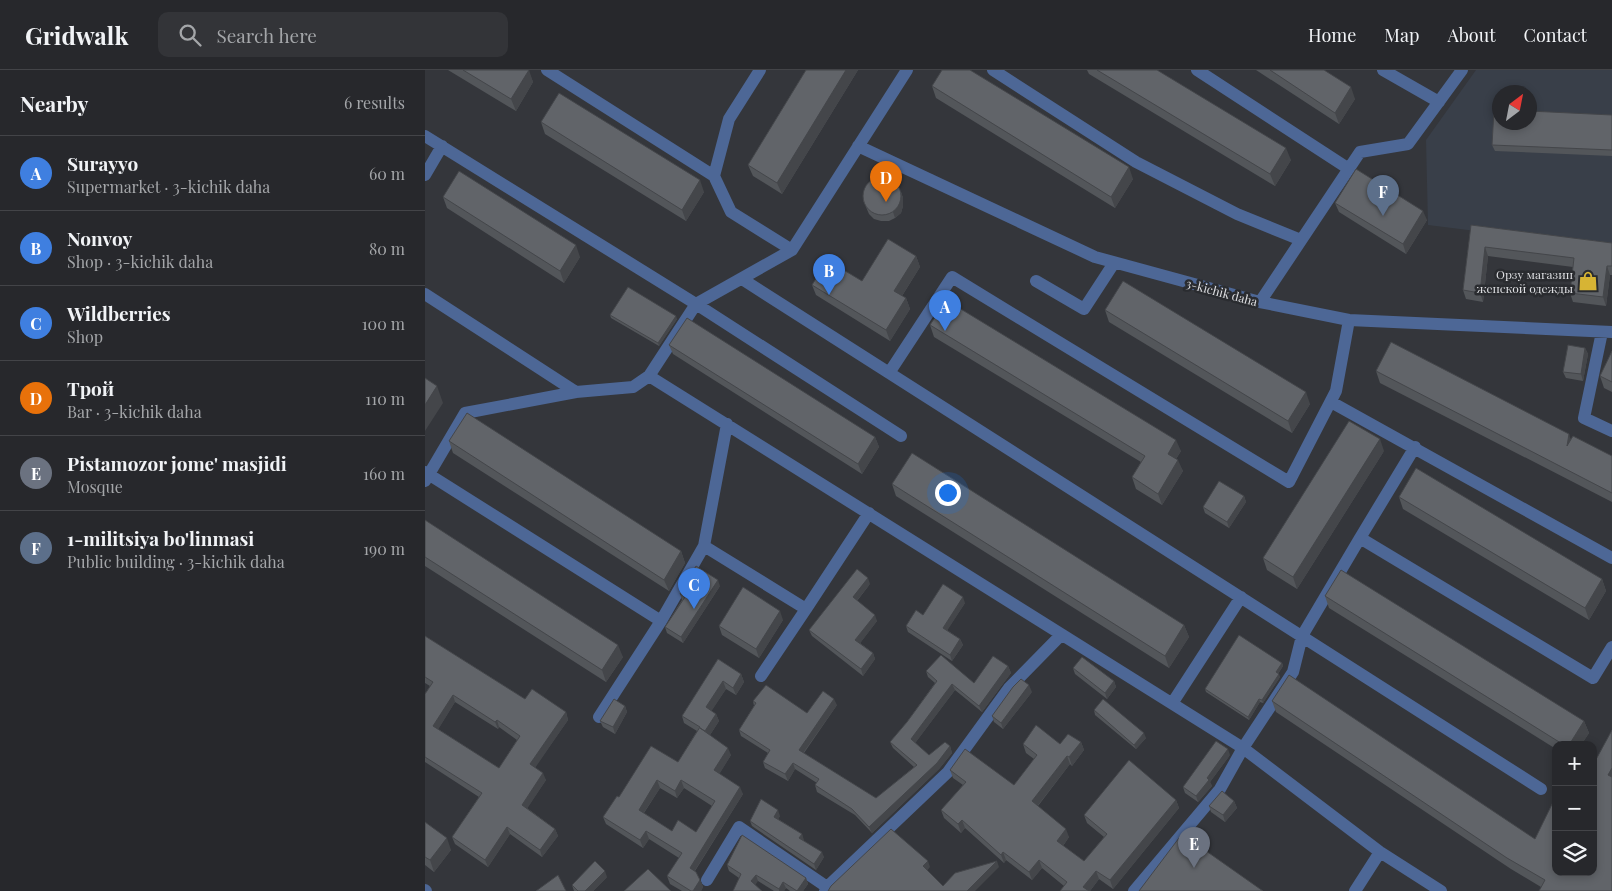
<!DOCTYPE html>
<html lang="en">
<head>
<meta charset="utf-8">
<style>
  body { margin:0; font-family:"Playfair Display",serif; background:#333438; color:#f1f3f6 }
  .controls { position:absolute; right:15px; bottom:15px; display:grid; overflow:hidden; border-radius:10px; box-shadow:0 2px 8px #0003 }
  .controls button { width:45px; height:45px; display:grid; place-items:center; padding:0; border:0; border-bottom:1px solid #434448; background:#27282c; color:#f1f3f6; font:25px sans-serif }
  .compass { position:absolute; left:1067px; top:15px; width:45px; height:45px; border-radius:50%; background:#27282c; box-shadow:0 2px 8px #0003; rotate:32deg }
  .you { position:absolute; left:522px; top:422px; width:18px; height:18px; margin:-12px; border:4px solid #fff; border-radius:50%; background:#1a73e8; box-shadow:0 0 0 8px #1a73e833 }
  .badge { display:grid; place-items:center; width:32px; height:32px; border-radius:50%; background:#d7b434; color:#fff; font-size:16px; font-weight:700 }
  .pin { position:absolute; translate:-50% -41px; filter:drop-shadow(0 1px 2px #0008) }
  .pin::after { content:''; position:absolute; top:26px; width:18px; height:15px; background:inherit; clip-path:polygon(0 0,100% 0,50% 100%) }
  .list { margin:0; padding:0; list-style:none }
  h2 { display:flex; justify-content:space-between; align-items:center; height:65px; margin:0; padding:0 20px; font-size:21px }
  h2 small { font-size:16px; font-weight:400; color:#a4a6a9 }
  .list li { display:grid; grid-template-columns:32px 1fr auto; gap:15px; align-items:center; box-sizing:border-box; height:75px; padding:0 20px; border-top:1px solid #434448 }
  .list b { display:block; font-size:19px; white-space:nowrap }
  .list p { margin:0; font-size:16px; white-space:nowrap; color:#a4a6a9 }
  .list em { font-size:16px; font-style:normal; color:#a4a6a9 }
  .icon { flex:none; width:28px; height:28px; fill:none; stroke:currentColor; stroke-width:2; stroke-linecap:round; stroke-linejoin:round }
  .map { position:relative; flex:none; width:1187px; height:821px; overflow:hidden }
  header { display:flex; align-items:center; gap:30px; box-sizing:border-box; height:70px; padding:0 25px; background:#27282c; border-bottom:1px solid #434448 }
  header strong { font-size:24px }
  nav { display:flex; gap:28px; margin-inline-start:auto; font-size:18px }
  .search { width:350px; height:45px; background:#333438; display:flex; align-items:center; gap:12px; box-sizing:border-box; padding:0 18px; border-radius:10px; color:#a4a6a9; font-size:19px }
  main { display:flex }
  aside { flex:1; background:#27282c }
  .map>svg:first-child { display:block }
</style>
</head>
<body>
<header>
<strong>Gridwalk</strong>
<div class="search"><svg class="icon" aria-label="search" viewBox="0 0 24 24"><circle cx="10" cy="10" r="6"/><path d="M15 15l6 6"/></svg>Search here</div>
<nav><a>Home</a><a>Map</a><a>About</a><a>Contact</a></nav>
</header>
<main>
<aside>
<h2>Nearby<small>6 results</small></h2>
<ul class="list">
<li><span class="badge" style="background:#3f7fe0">A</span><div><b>Surayyo</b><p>Supermarket · 3-kichik daha</p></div><em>60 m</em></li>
<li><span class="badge" style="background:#3f7fe0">B</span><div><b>Nonvoy</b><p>Shop · 3-kichik daha</p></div><em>80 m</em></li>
<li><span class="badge" style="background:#3f7fe0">C</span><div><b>Wildberries</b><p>Shop</p></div><em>100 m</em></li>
<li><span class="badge" style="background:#e8710a">D</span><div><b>Трой</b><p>Bar · 3-kichik daha</p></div><em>110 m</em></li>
<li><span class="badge" style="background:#6b7280">E</span><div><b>Pistamozor jome' masjidi</b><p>Mosque</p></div><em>160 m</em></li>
<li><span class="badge" style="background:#5c6f8a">F</span><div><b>1-militsiya bo'linmasi</b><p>Public building · 3-kichik daha</p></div><em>190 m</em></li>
</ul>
</aside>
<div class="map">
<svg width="1187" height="821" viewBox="0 0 1187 821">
  <rect width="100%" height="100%" fill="#34363b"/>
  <path fill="#393f49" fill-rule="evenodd" d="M1051 0H1187V178L1003 155 1001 70ZM1074 22H1104V52H1074Z"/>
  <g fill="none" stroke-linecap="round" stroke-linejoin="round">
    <path stroke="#4d6796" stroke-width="12" d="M122 0 289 106 306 142 367 180
      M568 0 711 92 812 144 876 170
      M772 0 924 99
      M958 0 1014 32
      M0 66 271 234 367 180 482 0
      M433 76 670 187 835 232 924 250 1187 262
      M0 105 17 76
      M289 106 304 49 335 0
      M317 209 1116 719
      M611 211 659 239 689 193
      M0 224 151 322
      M835 232 935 82 983 74 1037 0
      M1177 262 1159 348 1187 361
      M464 303 527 207 864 412 911 321 924 250
      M224 306 818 678 955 782 1016 821
      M906 332 1187 488
      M990 377 935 468 1168 608 1187 577
      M0 402 236 551
      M0 411 40 343 151 322 208 317 224 306 271 234 476 366
      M279 476 381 539 336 606
      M381 539 444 443
      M748 632 816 527
      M174 647 236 551 279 476 302 354
      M282 810 314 757 402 817
      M0 820 1 821
      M400 821 402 817 523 702 584 618 636 565
      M709 821 795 719 818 678 868 602 877 566 935 468
      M930 821 955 782"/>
  </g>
  <path fill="#53565a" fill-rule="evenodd" d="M23 0H103L108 12 91 41Z
    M381 0H433L357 124 328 106 323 95Z
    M662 0H732L866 90 850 116 664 4Z
    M831 0H899L930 29 914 54Z
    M507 16 708 109 690 138 511 28Z
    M1187 45V86L1070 81 1067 75Z
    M116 52 279 122 261 151 120 64Z
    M476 122 478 128V136L476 143 470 148 464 151H456L449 149 444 144 438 130Z
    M18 127 155 187 139 213 22 138Z
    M910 133 1002 150 981 184 914 142Z
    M1046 155 1187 173V205H1185L1181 236 1148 232 1145 223 1148 197 1063 186 1058 232 1041 229 1038 220Z
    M491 186 495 197 477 226 481 228 485 239 465 271 391 225 387 215 437 211Z
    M680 240 885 334 867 363 684 252Z
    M185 245 252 249 234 276 186 248Z
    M505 255 756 381 751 389 758 401 737 435 711 419 707 407 716 392 509 267Z
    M244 275 450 367 454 377 437 404 248 284Z
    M1160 278 1163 284 1158 311 1141 308 1138 302Z
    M1187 281V322L1179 318 1175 306Z
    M951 301 1146 369 1187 386V432L955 313Z
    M24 371 256 481 260 493 244 521 28 383Z
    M959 381 872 519 842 500 838 488Z
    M467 414 759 555 764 567 744 598 471 426Z
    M819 426 821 432 804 458 780 443 778 437Z
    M974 427 1177 509 1181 521 1164 550 978 439Z
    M0 450 198 587 181 612 0 496Z
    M445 514 432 531 452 551 435 573 448 583 450 589 438 606 387 566 384 560Z
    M295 516 258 573 242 563 240 557 257 530 255 524Z
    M900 526 1159 651 1164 663 1156 675H1131V679L904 538Z
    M540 533 522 560 535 569 538 575 527 591 483 562 481 556 498 545Z
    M358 550 334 588 297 565 294 556Z
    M0 566 100 629 141 642 143 650 110 697 121 710 102 738 130 759 133 766 117 787 85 764 63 797 30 774 27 767 54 727 0 692V624L5 616 0 613ZM30 632 73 659 74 657 92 670 74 698 13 659Z
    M293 589 316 604 319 612 311 625 301 619 286 641 291 644 294 651 285 665 306 685 294 704 318 724 270 801 275 810 278 817 276 821H257L245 814 242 806 254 788 224 769 218 778 181 754 178 747 253 692 272 661 259 653 257 646ZM235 718 252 728 259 718 287 736 271 762 247 761 219 743Z
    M857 593 858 596 853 604 855 607 838 633 835 632 824 650 781 622 780 619Z
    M583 596 586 603 557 642 530 620 490 673 504 685 525 676 527 683 514 699 447 763 430 745 392 722 390 715 392 713 370 699 363 711 340 698 338 692 343 683 316 666 314 660 329 636 328 631 382 643 412 635 379 683 451 728 489 697 468 678 465 672 482 652 510 613 503 607 501 601 549 613Z
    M648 598 689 611 691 617 682 629 650 604Z
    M607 622 578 659 569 652 567 646Z
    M847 631 1131 802 1116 817 1086 799 851 642Z
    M200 636 202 642 190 664 178 657 175 651Z
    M669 640 721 668 711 679 670 645Z
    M656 672 659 680 647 696 645 694 613 736 644 767 638 776 659 791 679 767 662 753 659 745 751 730 754 738 688 819 674 809 665 821H635L639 816 617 798 607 810 581 790 579 793 540 758 536 763 519 748 516 740 538 715 528 708 525 700 589 715 609 689 601 683 598 674H635Z
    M805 685 785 712 787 716 773 732 760 723 758 717Z
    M809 731 812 738 800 752 786 742 784 736Z
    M355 746 353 749 377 764 378 770 399 787 391 800 327 756 325 751Z
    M0 752 26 780 9 802 0 795Z
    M302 795 381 808 383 814 378 821H365L361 818 359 821H349L333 811 314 808 304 801Z
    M182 807 168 821H149L147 815Z"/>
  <path fill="#44464a" d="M104 0 108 12 91 41 86 29Z
    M421 0H433L357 124 352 113Z
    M926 17 930 29 914 54 910 43Z
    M861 78 866 90 850 116 845 104Z
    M704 97 708 109 690 138 686 127Z
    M275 110 279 122 261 151 257 140Z
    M476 122 478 128V136L476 143 470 148 468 142Z
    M998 141 1002 150 981 184 978 174Z
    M151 175 155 187 139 213 135 201Z
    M1060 177 1063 186 1058 232 1055 223Z
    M491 186 495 197 473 232 469 221Z
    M1182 196 1185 205 1181 236 1178 227Z
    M481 228 485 239 465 271 461 260Z
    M251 246 252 249 234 276 233 273Z
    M1160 278 1163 284 1158 311 1156 304Z
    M12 316 18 333 0 361V335Z
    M881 322 885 334 867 363 863 351Z
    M1144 364 1148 376H1142Z
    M450 367 454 377 437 404 433 394Z
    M955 369 959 381 872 519 868 507Z
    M751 370 756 381 747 395 743 384Z
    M753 390 758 401 737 435 733 424Z
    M819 426 821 432 804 458 802 452Z
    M256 481 260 493 244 521 239 510Z
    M443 508 445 514 430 533 428 527Z
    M1177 509 1181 521 1164 550 1160 538Z
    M293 510 295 516 258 573 256 567Z
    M538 527 540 533 520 564 518 558Z
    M355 541 358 550 334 588 331 579Z
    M450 545 452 551 433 576 430 570Z
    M759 555 764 567 744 598 740 586Z
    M535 569 538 575 527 591 525 585Z
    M193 575 198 587 181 612 177 600Z
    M448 583 450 589 438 606 436 599Z
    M857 593 858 596 852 605 851 602Z
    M583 596 586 603 557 642 554 636Z
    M316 604 319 612 311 625 308 618Z
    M854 604 855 607 838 633 837 630Z
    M298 611 301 619 284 645 281 637Z
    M689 611 691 617 682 629 680 623Z
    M527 614 530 620 488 676 486 669Z
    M604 615 607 622 578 659 576 653Z
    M28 625 30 632 11 663 8 656Z
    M409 629 412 635 376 686 374 680Z
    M834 629 835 632 824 650 823 647Z
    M200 636 202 642 190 664 188 657Z
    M141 642 143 650 108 701 105 694Z
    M291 644 294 651 283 668 280 661Z
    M72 650 74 657 73 659 70 652Z
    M1159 651 1164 663 1156 675H1144Z
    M719 663 721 668 711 679 709 675Z
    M656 672 659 680 647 696 644 687Z
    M525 676 527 683 514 699 447 763 444 757Z
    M303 678 306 685 292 708 289 700Z
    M803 679 805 685 785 712 787 716 773 732 771 726 782 708Z
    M642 686 645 694 610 739 607 731Z
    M368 693 370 699 363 711 360 704Z
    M1187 698V716L1183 705Z
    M118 703 121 710 100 742 97 735Z
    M232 710 235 718 216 747 214 740Z
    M256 710 259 718 252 728 250 721Z
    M315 717 318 724 267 805 265 798Z
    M751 730 754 738 688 819 685 810Z
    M809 731 812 738 800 752 798 745Z
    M353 740 355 746 351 753 349 747Z
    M537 750 540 758 536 763 533 754Z
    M82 757 85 764 63 797 60 790Z
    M130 759 133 766 117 787 115 780Z
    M641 759 644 767 635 780 632 771Z
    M221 761 224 769 218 778 215 770Z
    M377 764 379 770 376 773 374 768Z
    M22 768 26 780 9 802 5 790Z
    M397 782 399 787 391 800 389 794Z
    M578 782 581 790 579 793 576 785Z
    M614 790 617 798 607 810 604 802Z
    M503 791 505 797 501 802 498 796Z
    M572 791 574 797 550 821H542Z
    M180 801 182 807 168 821H160Z
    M671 801 674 809 665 821H660L658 817Z
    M331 805 333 811 329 817 326 811Z
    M381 808 383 814 378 821H372Z
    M275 810 278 817 276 821H268Z
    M358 812 361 818 359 821H354V819Z"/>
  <path fill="#616469" stroke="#44464a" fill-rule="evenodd" d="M38 0H104L86 29Z
    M381 0H421L352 113 323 95Z
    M517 0H545L704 97 686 127 507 16Z
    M672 0H732L861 78 845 104Z
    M845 0H899L926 17 910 43Z
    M134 23 275 110 257 140 116 52Z
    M1069 40H1074V52H1104V41L1187 45V80L1067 75Z
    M931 99 998 141 978 174 910 133Z
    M34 101 151 175 135 201 18 127Z
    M438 126a19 19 0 1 1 38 0a19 19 0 1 1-38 0Z
    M1046 155 1187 173V196H1182L1178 227 1145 223 1149 188 1060 177 1055 223 1038 220Z
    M463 169 491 186 469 221 481 228 461 260 387 215 402 190 437 211Z
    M698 211 881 322 863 351 680 240Z
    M203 217 251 246 233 273 185 245Z
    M521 230 751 370 743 384 753 390 733 424 707 407 720 386 505 255Z
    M262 248 450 367 433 394 244 275Z
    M966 272 1144 364 1142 376 1148 366 1187 386V423L951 301Z
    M1143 275 1160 278 1156 304 1138 302Z
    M1187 281V312L1175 306Z
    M0 308 12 316 0 335Z
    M42 343 256 481 239 510 24 371Z
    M924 351 955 369 868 507 838 488Z
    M487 383 759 555 740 586 467 414Z
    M991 398 1177 509 1160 538 974 427Z
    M794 411 819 426 802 452 778 437Z
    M0 450 193 575 177 600 0 487Z
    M271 496 293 510 256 567 240 557 260 527 255 524Z
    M432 499 443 508 428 527 450 545 430 570 448 583 436 599 384 560Z
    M916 500 1159 651 1144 675H1139L900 526Z
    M518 514 538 527 518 558 535 569 525 585 481 556 491 540 498 545Z
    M318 517 355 541 331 579 294 556Z
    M814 565 857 593 851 602 854 604 837 630 834 629 823 647 780 619Z
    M0 566 100 629 107 619 141 642 105 694 118 703 97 735 130 759 115 780 82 757 60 790 27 767 57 723 0 687V624L8 612 0 607ZM28 625 70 652 72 650 95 666 74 698 8 656Z
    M516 585 549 613 568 586 583 596 554 636 527 614 486 669 504 685 520 672 525 676 512 693 444 757 427 739 390 715 394 709 368 693 360 704 338 692 345 680 314 660 331 633 328 631 341 615 382 643 398 621 409 629 374 680 451 728 492 695 465 672 482 652 512 611 501 601Z
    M657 587 689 611 680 623 648 598Z
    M293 589 316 604 308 618 298 611 281 637 291 644 280 661 275 658 303 678 289 700 315 717 265 798 271 802 275 810 268 821H266L242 806 257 783 221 761 215 770 178 747 192 726 194 727 226 676 253 692 275 657 257 646ZM232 710 250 721 256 710 290 731 271 762 253 750 247 761 214 740Z
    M864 605 1110 769 1131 726V802H1168V695L1187 660V698L1183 705 1187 707V821H1114L1120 810 1082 788 847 631Z
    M596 609 604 615 576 653 567 646 588 617Z
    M189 629 200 636 188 657 175 651Z
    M678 629 719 663 709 675 669 640Z
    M611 655 635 674 643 664 656 672 644 687 642 686 607 731 641 759 632 771 659 791 682 764 659 745 704 690 751 730 685 810 671 801 658 817 664 821H635L642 812 614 790 604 802 578 782 576 785 537 750 533 754 516 740 541 712 525 700 540 679 589 715 612 685 598 674Z
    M791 671 803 679 782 708 784 710 771 726 758 717Z
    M797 721 809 731 798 745 784 736Z
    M336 729 353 740 349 747 377 764 374 768 397 782 389 794 325 751Z
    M0 752 22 768 5 790 0 787Z
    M466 759 503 791 498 796 518 816 530 803 572 791 542 821H403L406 816Z
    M757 764 838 821H714Z
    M317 765 381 808 372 821 358 812 354 819 331 805 326 811 337 821H308L316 804 302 795Z
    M170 791 180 801 160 821H153L147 815Z
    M223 799 246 821H199Z
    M133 805 141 821H111Z"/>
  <defs>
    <symbol id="shop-bare" viewBox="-9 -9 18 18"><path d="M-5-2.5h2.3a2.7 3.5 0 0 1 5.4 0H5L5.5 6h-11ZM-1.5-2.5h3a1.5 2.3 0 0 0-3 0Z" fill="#d7b434" stroke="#2a2c30" stroke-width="2.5" paint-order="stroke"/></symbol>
  </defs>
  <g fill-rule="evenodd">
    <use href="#shop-bare" x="1149" y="197" width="28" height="28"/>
  </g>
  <g text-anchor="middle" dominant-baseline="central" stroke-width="5" stroke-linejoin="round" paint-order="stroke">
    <g font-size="12" fill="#dedfe2" stroke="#2a2c30" text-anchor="end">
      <text x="1148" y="204">Орзу магазин<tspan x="1148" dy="14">женской одежды</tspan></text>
    </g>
    <g font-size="12" fill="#dedfe2" stroke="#2a2c30">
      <text transform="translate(797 222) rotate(15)">3-kichik daha</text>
    </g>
  </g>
</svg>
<div class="controls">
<button>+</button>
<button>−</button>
<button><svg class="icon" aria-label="layers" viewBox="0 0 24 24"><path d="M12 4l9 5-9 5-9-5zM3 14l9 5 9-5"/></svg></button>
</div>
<svg class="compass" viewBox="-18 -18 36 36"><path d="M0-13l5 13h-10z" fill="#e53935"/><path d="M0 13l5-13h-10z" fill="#a4a6a9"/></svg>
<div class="you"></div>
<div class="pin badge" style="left:520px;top:261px;background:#3f7fe0">A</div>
<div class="pin badge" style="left:404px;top:225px;background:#3f7fe0">B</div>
<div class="pin badge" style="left:269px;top:539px;background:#3f7fe0">C</div>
<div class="pin badge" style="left:461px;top:132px;background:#e8710a">D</div>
<div class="pin badge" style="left:769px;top:798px;background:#6b7280">E</div>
<div class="pin badge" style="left:958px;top:146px;background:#5c6f8a">F</div>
</div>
</main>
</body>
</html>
